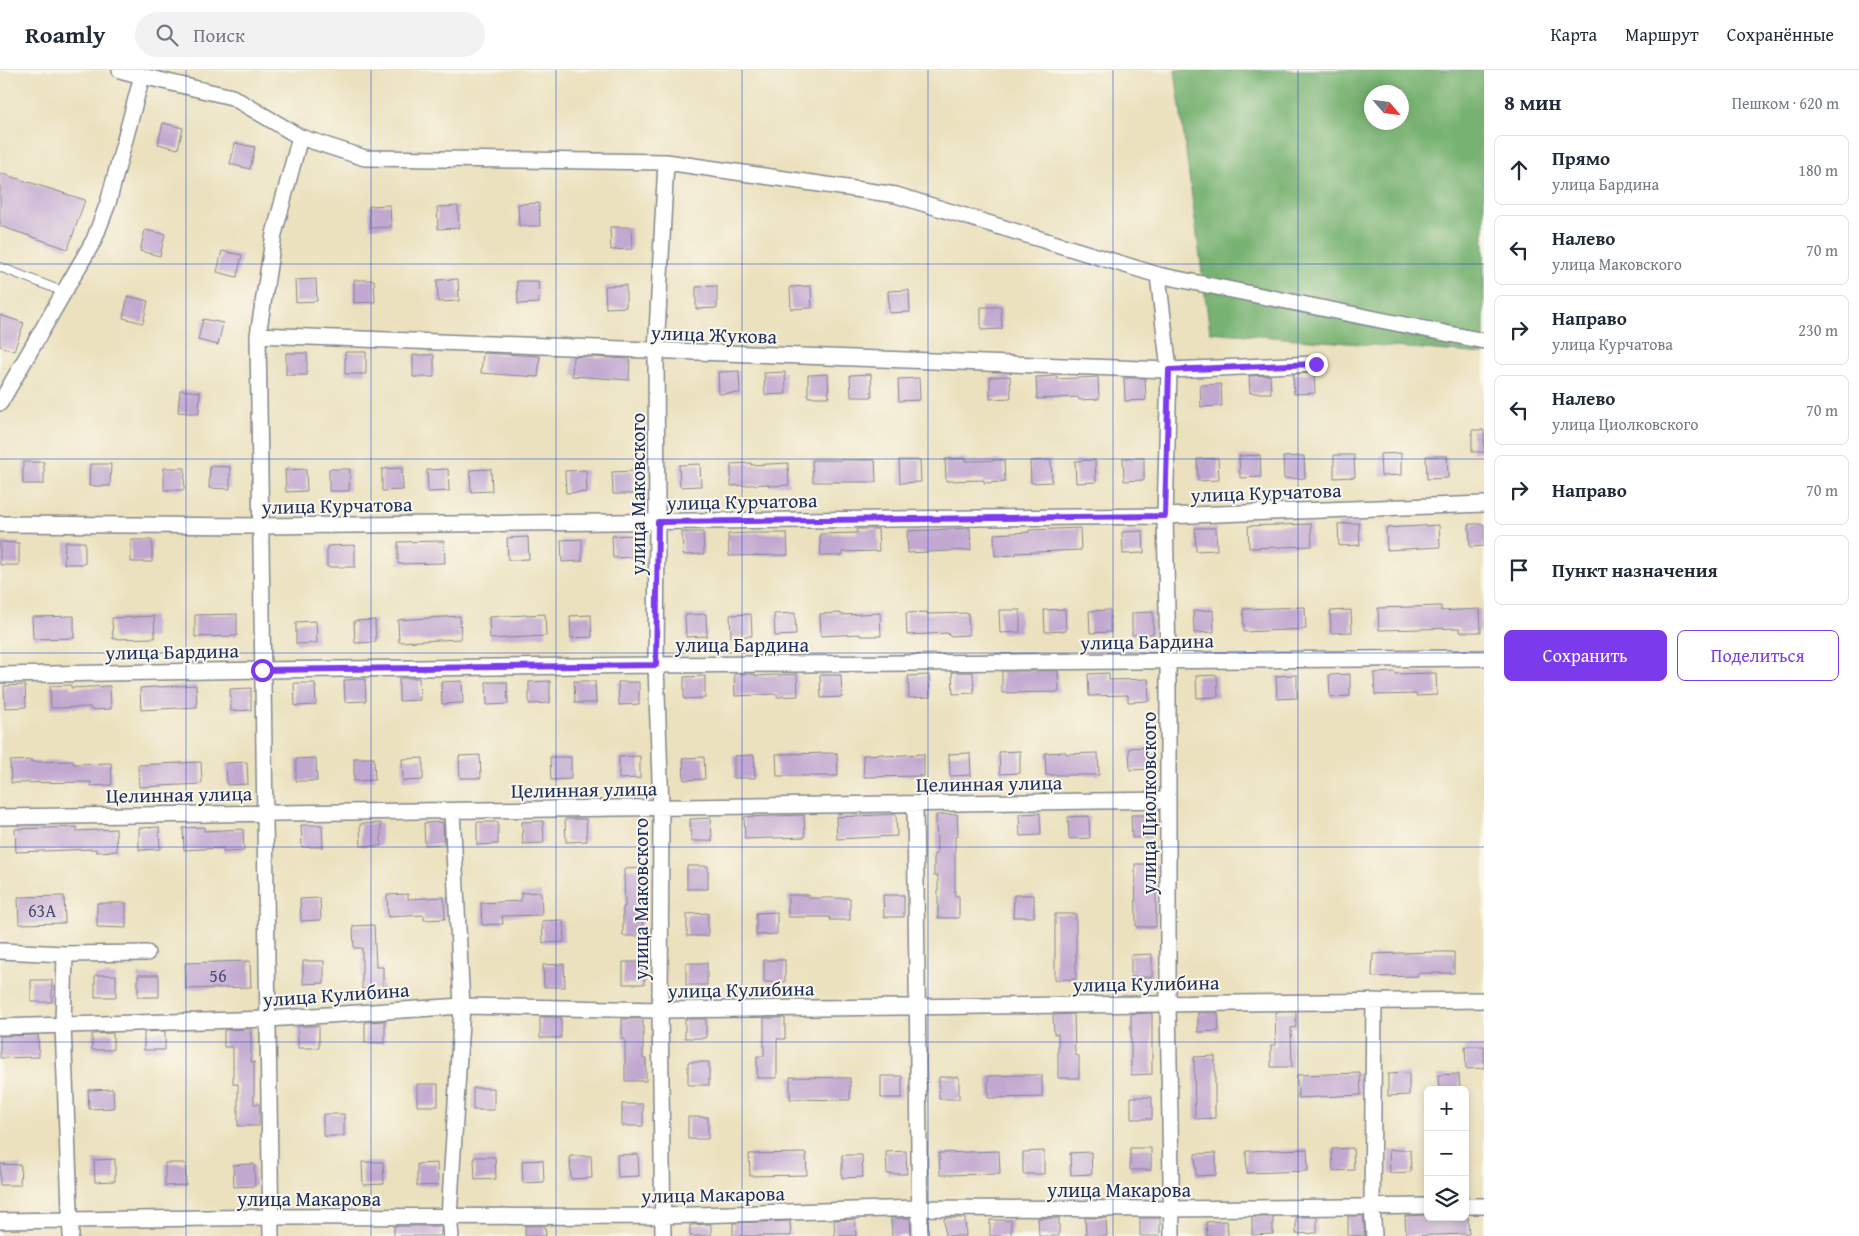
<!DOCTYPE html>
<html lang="ru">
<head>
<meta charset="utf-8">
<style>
  body { margin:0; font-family:"Gentium Book Plus",serif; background:#f2f2f3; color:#1f2937 }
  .controls { position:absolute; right:15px; bottom:15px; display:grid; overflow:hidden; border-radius:8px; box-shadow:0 2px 8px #0003 }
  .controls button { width:45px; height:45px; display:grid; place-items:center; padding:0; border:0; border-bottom:1px solid #e0e1e3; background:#fff; color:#1f2937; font:25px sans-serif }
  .compass { position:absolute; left:1364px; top:15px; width:45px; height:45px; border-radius:50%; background:#fff; box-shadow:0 2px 8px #0003; rotate:118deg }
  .stop { position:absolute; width:15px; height:15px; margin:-11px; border:4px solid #7c3aed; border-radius:50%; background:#fff }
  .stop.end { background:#7c3aed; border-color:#fff; box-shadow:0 1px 5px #0008 }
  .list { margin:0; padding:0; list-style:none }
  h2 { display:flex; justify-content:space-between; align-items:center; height:65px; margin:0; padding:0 20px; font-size:21px }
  h2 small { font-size:16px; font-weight:400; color:#747a83 }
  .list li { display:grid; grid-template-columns:32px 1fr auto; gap:15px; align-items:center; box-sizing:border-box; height:70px; margin:0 10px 10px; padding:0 10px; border:1px solid #e0e1e3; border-radius:8px }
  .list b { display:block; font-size:19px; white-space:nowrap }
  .list p { margin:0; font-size:16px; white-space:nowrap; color:#747a83 }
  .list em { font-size:16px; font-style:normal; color:#747a83 }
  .actions { display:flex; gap:10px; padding:15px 20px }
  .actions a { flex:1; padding:11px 0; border:1px solid #7c3aed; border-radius:8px; text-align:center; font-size:18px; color:#7c3aed }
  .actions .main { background:#7c3aed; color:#fff }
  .icon { flex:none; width:28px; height:28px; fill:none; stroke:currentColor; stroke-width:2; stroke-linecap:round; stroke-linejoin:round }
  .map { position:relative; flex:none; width:1484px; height:1166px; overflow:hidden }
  header { display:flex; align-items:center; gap:30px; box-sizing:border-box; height:70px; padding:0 25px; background:#fff; border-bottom:1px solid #e0e1e3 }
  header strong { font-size:24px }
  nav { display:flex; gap:28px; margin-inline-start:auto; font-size:18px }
  .search { width:350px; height:45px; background:#f2f2f3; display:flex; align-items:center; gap:12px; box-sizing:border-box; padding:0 18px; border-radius:28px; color:#747a83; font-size:19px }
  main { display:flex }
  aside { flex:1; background:#fff }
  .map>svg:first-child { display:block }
</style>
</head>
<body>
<header>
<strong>Roamly</strong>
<div class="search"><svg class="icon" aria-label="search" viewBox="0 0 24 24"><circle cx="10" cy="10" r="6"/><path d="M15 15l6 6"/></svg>Поиск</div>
<nav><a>Карта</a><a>Маршрут</a><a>Сохранённые</a></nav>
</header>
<main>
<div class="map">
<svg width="1484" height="1166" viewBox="0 0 1484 1166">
  <rect width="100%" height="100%" fill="#fbf7ec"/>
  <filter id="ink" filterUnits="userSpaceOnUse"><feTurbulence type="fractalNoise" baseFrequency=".02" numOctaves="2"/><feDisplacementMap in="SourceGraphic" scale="10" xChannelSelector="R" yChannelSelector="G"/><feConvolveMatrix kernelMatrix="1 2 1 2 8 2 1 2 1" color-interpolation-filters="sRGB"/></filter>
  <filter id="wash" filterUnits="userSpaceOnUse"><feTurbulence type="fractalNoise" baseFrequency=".0096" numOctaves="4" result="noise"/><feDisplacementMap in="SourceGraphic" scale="20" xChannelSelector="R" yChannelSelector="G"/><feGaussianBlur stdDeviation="1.12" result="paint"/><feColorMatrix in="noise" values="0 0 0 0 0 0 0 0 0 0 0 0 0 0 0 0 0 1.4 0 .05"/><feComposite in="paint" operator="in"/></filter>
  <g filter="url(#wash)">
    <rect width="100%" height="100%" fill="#ebe1be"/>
    <path fill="#78b272" stroke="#4a7068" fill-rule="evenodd" d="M1175 0H1484V284L1210 262ZM1372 22H1402V52H1372Z"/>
    <g id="blocks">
      <path fill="#c2a8d0" d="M163 53 183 58 178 79 158 74Z
        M235 73 255 77 250 99 230 94Z
        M0 103 85 130 68 179 0 156Z
        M539 133 540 156H519L518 134Z
        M390 135 391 157 370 158 369 136Z
        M458 136 459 158 438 159 437 137Z
        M610 157H631L632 179 611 180Z
        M145 160 165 164 160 186 140 181Z
        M222 181 242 185 237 207 217 202Z
        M316 209 317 231 296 232 295 210Z
        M458 209 459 231 438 232 437 210Z
        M354 210H374L375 232 354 233Z
        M517 211H538L539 233 518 234Z
        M626 215V237L606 238 605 216Z
        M717 216V238L696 239V217Z
        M811 216 812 238 791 239 790 217Z
        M909 220 910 242 889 243 888 221Z
        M128 226 148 231 143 253 123 248Z
        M981 237H1001L1002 259 981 260Z
        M0 245 24 253 14 281 0 276Z
        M203 249 223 253 218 275 198 270Z
        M345 282H366V304H345Z
        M286 283H307V305H286Z
        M483 283 540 286 538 307 481 303Z
        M413 285H434V307H413Z
        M573 286 630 289 629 310 572 306Z
        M739 301 740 323 719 324 718 302Z
        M785 302 786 324 765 325 764 303Z
        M1314 303 1315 323 1294 324 1293 304Z
        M828 304 829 327H808V305Z
        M871 304 872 327H851L850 305Z
        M1270 305 1271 323H1250L1249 306Z
        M1010 306 1011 328 990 329V307Z
        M1057 306V309L1098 307 1099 329 1079 330 1078 327 1037 329 1036 307Z
        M919 308 920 330 899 331 898 309Z
        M1124 308H1145L1146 330 1125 331Z
        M1221 314 1222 336 1201 337 1200 315Z
        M180 320 200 322 199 344 178 342Z
        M1472 360H1484V382H1472Z
        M1401 383V405L1381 406 1380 384Z
        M1260 385 1261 407 1240 408 1239 386Z
        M1334 385H1354L1355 407 1334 408Z
        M1304 386 1305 408 1284 409 1283 387Z
        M1426 386H1447L1448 408 1427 409Z
        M966 388V391L1004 390 1005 412 984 413V410L946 411 945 389Z
        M1123 388H1144V410L1124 411Z
        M1218 388 1219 410 1198 411 1197 389Z
        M812 390H875L876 412H813Z
        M899 390H920L921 412 900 413Z
        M1051 390 1052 412 1031 413 1030 391Z
        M1095 390 1096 412 1076 413 1075 391Z
        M23 392H44V414H23Z
        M751 393V395L788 393 789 415 769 416 768 414 731 416V394Z
        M90 394H111L110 416H89Z
        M700 394 701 416 680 417 679 395Z
        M210 396 230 397V419L209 418Z
        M164 398H185L184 420H164Z
        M402 398 403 420 382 421V399Z
        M306 399 307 421 286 422 285 400Z
        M329 399H350L349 421H329Z
        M448 399 449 421 428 422 427 400Z
        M491 399 492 421 471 422 470 400Z
        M586 400 587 422 566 423 565 401Z
        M633 401 634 424H613L612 402Z
        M1359 453 1360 475 1339 476 1338 454Z
        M1311 454 1312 476 1249 478 1248 456Z
        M1469 454H1484V476L1470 477Z
        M1439 455 1440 477 1387 480 1386 458Z
        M970 458 971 480 908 483 907 461Z
        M1080 458 1081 480 1016 483V485L995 486 994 464 1029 462V460Z
        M1195 458H1216L1217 480 1196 481Z
        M857 459H878L879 481 842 482V486H821L820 464 857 463Z
        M1143 461 1144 483 1123 484 1122 462Z
        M682 462H703L704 484 683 485Z
        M749 463H787L788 485 729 486 728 464Z
        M633 465 634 487 613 488 612 466Z
        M528 467 529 489 508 490 507 468Z
        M582 469V491L562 492 561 470Z
        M131 470H152V492H131Z
        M444 471 445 493 398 494V472Z
        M0 472 19 473V495H0Z
        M65 472H85V494H64Z
        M355 475V497H327V476Z
        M1441 536V541L1480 539 1481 562H1460V558L1379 560 1378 538Z
        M1305 537 1306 559 1244 562 1243 539Z
        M1065 539 1066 561 1045 562 1044 540Z
        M999 540H1020V562L1000 563Z
        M1110 540V562L1090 563 1089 541Z
        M1213 540 1214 562 1194 563 1193 541Z
        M1351 540 1352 562 1331 563 1330 541Z
        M927 542V544L968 543 969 565 949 566 948 563 907 565 906 543Z
        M1153 542V564L1132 565V543Z
        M795 543 796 565 775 566 774 544Z
        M841 543V545L880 543 881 566H860V564L821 566 820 544Z
        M237 544V566L195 567V545Z
        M545 544 546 566 490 569 489 547Z
        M706 544 707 566 686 567 685 545Z
        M751 544 752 566 731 567 730 545Z
        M591 545 592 567 571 568 570 546Z
        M74 546V568L33 569 32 547Z
        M154 546 155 568 113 569 112 548Z
        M460 546 461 569 399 572 398 550Z
        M375 550 376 572 355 573 354 551Z
        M316 551 317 573 296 574V552Z
        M1002 601H1058L1059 622 1002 623Z
        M952 602H973L974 623 953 624Z
        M1395 602V604L1436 603 1437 625 1416 626V624L1375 625 1374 603Z
        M1109 603V610L1148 609 1149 631 1128 632V625L1089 626 1088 604Z
        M734 604H755V606L797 604 798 626 777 627V624L735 626Z
        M1350 604V626L1330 627 1329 605Z
        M820 605H841L842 627 821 628Z
        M929 605 930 627 909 628 908 606Z
        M1217 605 1218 627 1197 628 1196 606Z
        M1297 605V628L1277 629 1276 606Z
        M705 606V628L684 629V607Z
        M399 608H419L420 630 399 631Z
        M365 609 366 631 345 632 344 610Z
        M462 611 463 633 442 634 441 612Z
        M550 611V633L529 634V612Z
        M574 611H595L596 633H575Z
        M486 612H507L508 634 487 635Z
        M618 612H639V634L619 635Z
        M294 613H315L316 635 295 636Z
        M25 615 26 637 5 638 4 616Z
        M71 615V618L110 616 111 639 91 640 90 637 51 638 50 616Z
        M196 615 197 637 141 640 140 618Z
        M251 618V640L231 641 230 619Z
        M1150 677 1151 699 1130 700 1129 678Z
        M1020 681V703L1000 704 999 682Z
        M1066 682V684L1098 683 1099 705H1046L1045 683Z
        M837 683 838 706H777L776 684Z
        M970 683 971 705 950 706 949 684Z
        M884 684V686L924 684V706L864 707 863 685Z
        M480 685 481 708H460L459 686Z
        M754 685 755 708H734V686Z
        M640 686V708L619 709V687Z
        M550 687H571V709L551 710Z
        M704 687 705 709 684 710 683 688Z
        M316 688 317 711H296V689Z
        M354 688H374L375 710 354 711Z
        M423 688V710L403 711 402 689Z
        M31 690V692L73 691 74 694 111 693 112 715 91 716V712L11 713 10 691Z
        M201 692 202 714 139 717 138 695Z
        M247 692 248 714 227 715 226 693Z
        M1040 743 1041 765 1020 766 1019 744Z
        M896 744 897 766 837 769 836 747Z
        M957 744 958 766H955V826H959V848H938V806H934V784H937L936 745Z
        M804 745 805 767 745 769 744 747Z
        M1131 745H1152L1153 767 1132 768Z
        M1089 746 1090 768 1069 769 1068 747Z
        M711 748 712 771H691L690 749Z
        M565 749H586L587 771 566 772Z
        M543 751 544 773 523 774 522 752Z
        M443 752 444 774 425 775 424 753Z
        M477 752H498V774L477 775Z
        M381 753V776H361L360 754Z
        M301 755H322L323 777H302Z
        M77 757V761L116 759 117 781 96 782V779L16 782 15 759Z
        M159 757 160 779 139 780V758Z
        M204 757V761L243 759 244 781 223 782V778L184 780 183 758Z
        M1135 794H1156V857H1136Z
        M687 796H708V819H687Z
        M645 798V821H643L642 866H623V837H625L624 799Z
        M541 822 542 845 502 846 503 854 482 855 481 833 521 831V823Z
        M408 824V829L444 827 445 849 424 850V845L388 847 387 825Z
        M788 825H809V828H850V850H830V847H788Z
        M883 825H904V847H884Z
        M1014 825H1034V847H1013Z
        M64 826 65 853 19 854 18 827Z
        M320 828 321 850 301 851 300 829Z
        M97 833H126V858L97 857Z
        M777 842V864L756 865V843Z
        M708 843V866H687V844Z
        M1055 844H1076V909L1055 910Z
        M563 850 564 872 543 873 542 851Z
        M374 855 376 897H383V919H362V878H354L353 856Z
        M1430 882H1454V903H1418V906L1372 907 1373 884Z
        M1152 884V907H1131V885Z
        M764 890H785V912H764Z
        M250 891 251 917 186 919 185 893Z
        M303 891H324V913L303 914Z
        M623 892H644V914H623Z
        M686 893H707V915H686Z
        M564 894 565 917H544L543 895Z
        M95 905H116V927H95Z
        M138 905H159V927H138Z
        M31 910H52V932H31Z
        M1275 942H1296V957L1291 958 1292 997H1271V975H1276Z
        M1152 943V1004L1131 1005V944Z
        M1198 943H1218L1219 961 1198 962Z
        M1074 944 1075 985 1079 986V1008H1058V964H1054L1053 945Z
        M540 947H561V968H540Z
        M764 948H785V969H777V1008H757V986H764Z
        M622 949H643V989H646V1011H625V969H622Z
        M685 949H706V968H685Z
        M385 951V973H365V952Z
        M298 956H319V978H298Z
        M251 959V992H254V1034H259V1056H238V1014H233V977H224V960Z
        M165 961V980H144V962Z
        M113 963V980H92V964Z
        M38 965 39 987 0 988V966Z
        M1465 976H1484V998L1466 999Z
        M1215 986V1048L1195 1049 1194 987Z
        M688 992H709V1015H688Z
        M1360 1003 1361 1025 1298 1028 1297 1005Z
        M1409 1003V1025L1388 1026V1004Z
        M1459 1004 1460 1020H1439L1438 1005Z
        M1021 1005H1042V1027L988 1028V1006Z
        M881 1006H902V1028H881Z
        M790 1007 850 1008V1030L790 1029Z
        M939 1007H959V1029H939Z
        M417 1014H438V1036H417Z
        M473 1018H494V1040H473Z
        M113 1019 114 1038 89 1039 88 1020Z
        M1131 1027H1152V1049H1131Z
        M622 1034H643V1056H622Z
        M323 1044H344V1066H323Z
        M688 1047H708V1069H688Z
        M1130 1078H1151V1100H1130Z
        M1353 1078 1354 1100 1333 1101 1332 1079Z
        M1307 1079 1308 1101 1247 1103 1246 1081Z
        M1389 1080H1410L1411 1102 1390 1103Z
        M906 1081 907 1104H887L886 1082Z
        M999 1081 1000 1104 940 1105 939 1083Z
        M1044 1081V1104H1023V1082Z
        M1091 1082 1092 1104 1071 1105 1070 1083Z
        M806 1083 807 1105 750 1106 749 1084Z
        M1216 1083V1105L1196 1106 1195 1084Z
        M638 1084 639 1106 618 1107 617 1085Z
        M842 1085H862L863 1107 842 1108Z
        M570 1086H591L592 1108 571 1109Z
        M474 1087H495L496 1109 475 1110Z
        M115 1089V1111L95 1112 94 1090Z
        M543 1090 544 1112 523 1113 522 1091Z
        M362 1092H383L384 1114 363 1115Z
        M165 1093H185L186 1115 165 1116Z
        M437 1093 438 1115 417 1116V1094Z
        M0 1094 21 1095 20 1115H0Z
        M254 1094 255 1116 234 1117 233 1095Z
        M1426 1145V1147H1468L1469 1164 1406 1166 1405 1146Z
        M1348 1146H1363L1365 1165 1348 1166Z
        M1252 1147H1273V1164L1252 1165Z
        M1296 1147H1317V1163L1296 1164Z
        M891 1148H910L911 1166H892Z
        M944 1148H965L966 1166H945Z
        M1038 1148H1059V1166H1039Z
        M1085 1148H1106L1107 1166H1086Z
        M1140 1148H1160V1166H1140Z
        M855 1149 856 1166H835L834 1150Z
        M990 1150H1011V1166H990Z
        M790 1151 791 1166H733V1153Z
        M1227 1151 1228 1166H1207L1206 1152Z
        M711 1154V1166H690V1155Z
        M394 1156H441V1166H394Z
        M525 1156H545L546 1166H525Z"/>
    </g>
  </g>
  <g filter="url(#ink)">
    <use href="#blocks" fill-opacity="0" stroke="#83888e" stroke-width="1"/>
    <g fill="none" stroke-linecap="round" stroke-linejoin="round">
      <defs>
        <path id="service" d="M0 197 64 222"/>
        <path id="minor" d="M142 6 232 27 300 67 274 164 258 265 271 1166
          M300 67 365 88 666 92 656 282 657 452 656 595 661 738 660 940 663 1166
          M666 92 896 125 1158 205 1169 300 1165 446 1168 590V933L1172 1166
          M1158 205 1484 271
          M258 265 1169 300 1316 294
          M0 333 94 170 108 133 142 6 120 0
          M0 454 260 456 1165 446 1484 434
          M0 605 261 600 656 595 1484 588
          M915 734 920 1166
          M0 747 1168 730
          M0 881 65 884 63 955 71 1166
          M65 884 147 883
          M1374 931 1372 1136 1374 1166
          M0 957 268 949 462 936 660 940 1484 930
          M1465 1136H1484
          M0 1151 271 1147 662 1146 920 1138 1171 1139 1428 1136
          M451 1166 449 1147 462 936 452 741"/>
      </defs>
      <use href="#service" stroke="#83888e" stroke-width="10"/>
      <use href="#minor" stroke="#83888e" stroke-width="18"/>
      <use href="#service" stroke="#fff" stroke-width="8"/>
      <use href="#minor" stroke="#fff" stroke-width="15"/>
    </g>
  </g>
  <g fill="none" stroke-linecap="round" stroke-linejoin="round" filter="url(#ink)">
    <path stroke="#7c3aed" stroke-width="6" d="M262 600 656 595 658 452 1165 446 1169 300 1316 294"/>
  </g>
  <path fill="none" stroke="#1d4ed8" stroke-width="1" stroke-opacity="0.55" d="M186 0V1166M371 0V1166M556 0V1166M742 0V1166M928 0V1166M1113 0V1166M1298 0V1166M0 194H1484M0 389H1484M0 583H1484M0 777H1484M0 972H1484"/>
  <g text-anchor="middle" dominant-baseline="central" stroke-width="4" stroke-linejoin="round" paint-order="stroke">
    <g font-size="18" fill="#454d7a">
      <text x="42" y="840">63А</text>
      <text x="218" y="905">56</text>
    </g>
    <g font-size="20" fill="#1b2f5e" stroke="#fbf7ec">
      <text transform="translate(714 264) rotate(2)">улица Жукова</text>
      <text transform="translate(1266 422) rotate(-2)">улица Курчатова</text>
      <text transform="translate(637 424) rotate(-90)">улица Маковского</text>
      <text transform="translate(742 431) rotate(-1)">улица Курчатова</text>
      <text transform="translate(337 435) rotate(-1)">улица Курчатова</text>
      <text transform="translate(1147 571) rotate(-1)">улица Бардина</text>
      <text x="742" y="574">улица Бардина</text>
      <text transform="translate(172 581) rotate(-1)">улица Бардина</text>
      <text transform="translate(989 713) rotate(-1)">Целинная улица</text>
      <text transform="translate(584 719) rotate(-1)">Целинная улица</text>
      <text transform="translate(179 724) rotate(-1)">Целинная улица</text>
      <text transform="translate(1148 733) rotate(-90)">улица Циолковского</text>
      <text transform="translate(640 829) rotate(-90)">улица Маковского</text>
      <text transform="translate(1146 913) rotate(-1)">улица Кулибина</text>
      <text transform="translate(741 919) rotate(-1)">улица Кулибина</text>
      <text transform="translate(336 924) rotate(-4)">улица Кулибина</text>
      <text x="1119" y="1119">улица Макарова</text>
      <text transform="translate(713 1124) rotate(-1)">улица Макарова</text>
      <text x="309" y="1128">улица Макарова</text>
    </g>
  </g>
</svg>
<div class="controls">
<button>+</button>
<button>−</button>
<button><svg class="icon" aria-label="layers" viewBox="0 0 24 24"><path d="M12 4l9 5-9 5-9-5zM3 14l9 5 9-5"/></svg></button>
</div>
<svg class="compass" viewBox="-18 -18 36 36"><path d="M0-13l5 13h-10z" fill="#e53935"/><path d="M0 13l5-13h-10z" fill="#747a83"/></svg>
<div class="stop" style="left:262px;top:600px"></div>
<div class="stop end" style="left:1316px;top:294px"></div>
</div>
<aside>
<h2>8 мин<small>Пешком · 620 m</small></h2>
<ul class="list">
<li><svg class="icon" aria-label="ahead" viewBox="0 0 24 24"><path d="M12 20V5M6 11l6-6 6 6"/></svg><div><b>Прямо</b><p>улица Бардина</p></div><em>180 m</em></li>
<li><svg class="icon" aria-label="left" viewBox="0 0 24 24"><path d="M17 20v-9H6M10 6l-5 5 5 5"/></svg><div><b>Налево</b><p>улица Маковского</p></div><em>70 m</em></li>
<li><svg class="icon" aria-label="right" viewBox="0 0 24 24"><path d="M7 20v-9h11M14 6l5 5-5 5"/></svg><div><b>Направо</b><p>улица Курчатова</p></div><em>230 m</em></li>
<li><svg class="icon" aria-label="left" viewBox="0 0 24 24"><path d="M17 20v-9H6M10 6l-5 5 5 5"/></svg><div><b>Налево</b><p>улица Циолковского</p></div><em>70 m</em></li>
<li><svg class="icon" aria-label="right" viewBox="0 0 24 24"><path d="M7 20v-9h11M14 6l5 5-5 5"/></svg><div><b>Направо</b></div><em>70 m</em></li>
<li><svg class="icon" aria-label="arrive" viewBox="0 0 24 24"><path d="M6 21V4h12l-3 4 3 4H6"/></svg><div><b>Пункт назначения</b></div></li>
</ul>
<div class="actions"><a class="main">Сохранить</a><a>Поделиться</a></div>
</aside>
</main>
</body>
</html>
